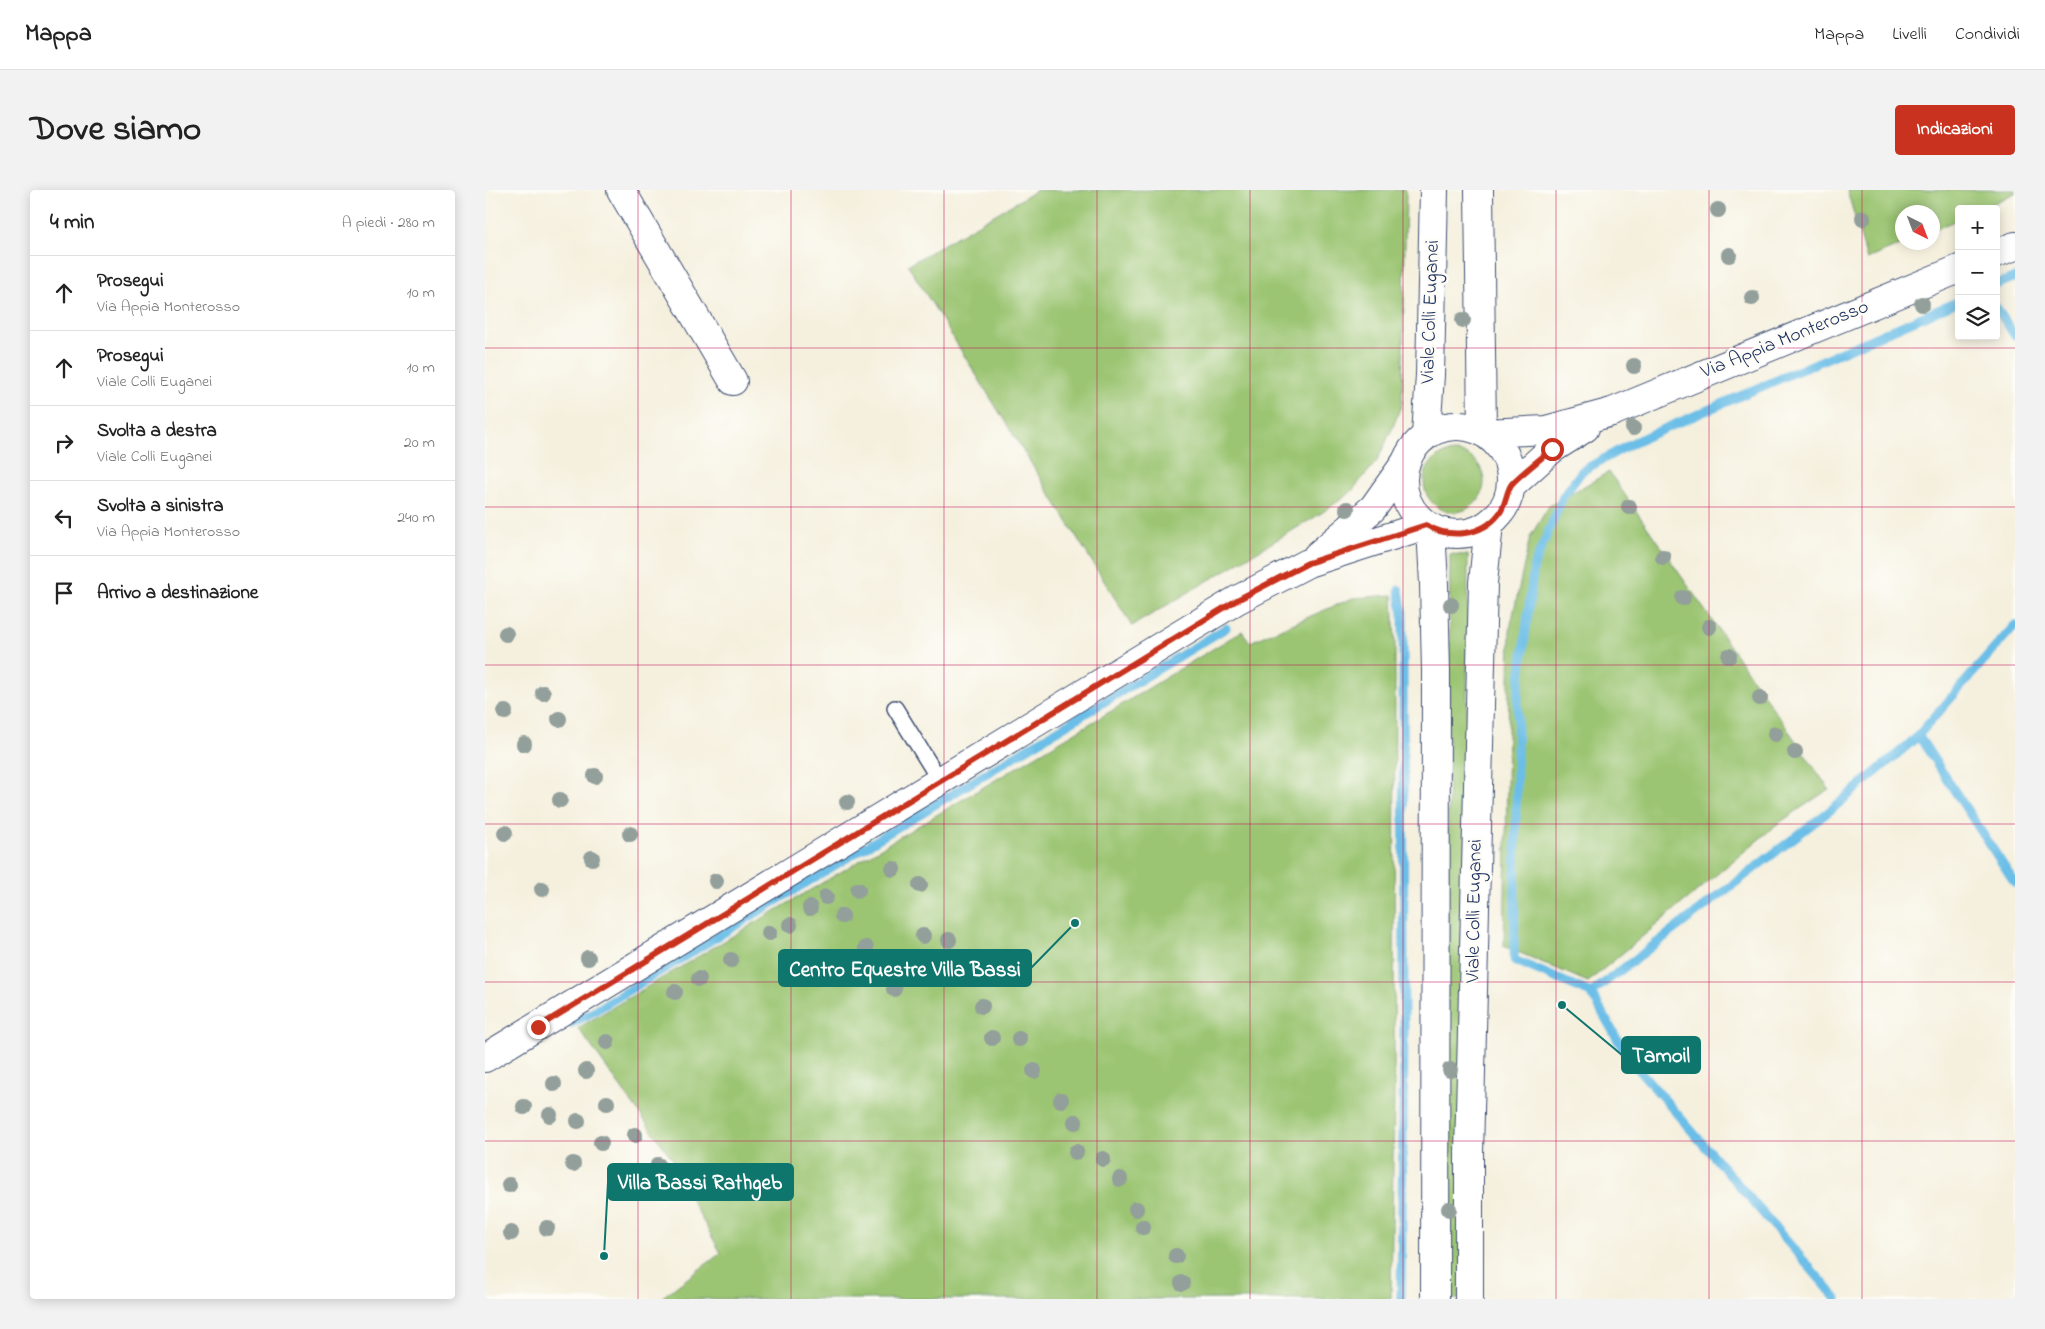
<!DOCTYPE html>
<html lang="it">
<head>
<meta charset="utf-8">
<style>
  body { margin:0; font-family:"Indie Flower",sans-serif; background:#f2f2f2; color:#222 }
  .controls { position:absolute; right:15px; top:15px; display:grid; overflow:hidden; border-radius:5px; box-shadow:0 2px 12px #0003 }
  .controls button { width:45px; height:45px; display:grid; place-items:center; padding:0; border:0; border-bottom:1px solid #e0e0e0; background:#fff; color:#222; font:25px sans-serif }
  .compass { position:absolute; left:1410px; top:15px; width:45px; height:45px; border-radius:50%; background:#fff; box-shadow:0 2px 12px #0003; rotate:138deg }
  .stop { position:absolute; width:15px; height:15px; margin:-11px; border:4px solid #c8321e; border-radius:50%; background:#fff }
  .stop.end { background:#c8321e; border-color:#fff; box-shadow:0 1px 5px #0008 }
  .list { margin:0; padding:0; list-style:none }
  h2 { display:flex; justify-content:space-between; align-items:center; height:65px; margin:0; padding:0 20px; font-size:21px }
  h2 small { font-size:16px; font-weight:400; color:#767676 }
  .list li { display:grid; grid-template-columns:32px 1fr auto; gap:15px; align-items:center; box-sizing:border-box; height:75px; padding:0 20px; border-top:1px solid #e0e0e0 }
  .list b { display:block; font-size:19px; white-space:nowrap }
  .list p { margin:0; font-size:16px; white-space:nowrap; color:#767676 }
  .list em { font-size:16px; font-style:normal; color:#767676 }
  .icon { flex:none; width:28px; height:28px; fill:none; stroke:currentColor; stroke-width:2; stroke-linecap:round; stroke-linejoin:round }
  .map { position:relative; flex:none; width:1530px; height:1109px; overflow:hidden; border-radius:5px }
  header { display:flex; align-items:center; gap:30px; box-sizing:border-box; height:70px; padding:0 25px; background:#fff; border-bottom:1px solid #e0e0e0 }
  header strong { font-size:24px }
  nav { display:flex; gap:28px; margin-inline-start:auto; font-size:18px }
  .intro { display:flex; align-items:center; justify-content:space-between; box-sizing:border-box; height:120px; padding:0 30px }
  h1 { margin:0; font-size:35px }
  .button { padding:12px 22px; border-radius:5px; background:#c8321e; color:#fff; font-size:18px; font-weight:700 }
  main { display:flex; gap:30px; padding:0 30px }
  aside { flex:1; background:#fff; border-radius:5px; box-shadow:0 2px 12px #0003 }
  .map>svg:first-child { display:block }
</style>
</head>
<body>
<header>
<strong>Mappa</strong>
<nav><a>Mappa</a><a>Livelli</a><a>Condividi</a></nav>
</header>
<div class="intro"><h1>Dove siamo</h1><a class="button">Indicazioni</a></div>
<main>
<aside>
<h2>4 min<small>A piedi · 280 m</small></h2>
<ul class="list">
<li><svg class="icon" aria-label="ahead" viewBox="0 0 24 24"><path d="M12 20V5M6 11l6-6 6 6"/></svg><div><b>Prosegui</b><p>Via Appia Monterosso</p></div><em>10 m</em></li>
<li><svg class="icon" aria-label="ahead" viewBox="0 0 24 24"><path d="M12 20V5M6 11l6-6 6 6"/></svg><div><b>Prosegui</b><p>Viale Colli Euganei</p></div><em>10 m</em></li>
<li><svg class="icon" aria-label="right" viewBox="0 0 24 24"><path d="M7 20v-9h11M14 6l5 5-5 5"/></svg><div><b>Svolta a destra</b><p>Viale Colli Euganei</p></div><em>20 m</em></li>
<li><svg class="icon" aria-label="left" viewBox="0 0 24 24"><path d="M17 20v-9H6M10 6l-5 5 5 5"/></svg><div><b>Svolta a sinistra</b><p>Via Appia Monterosso</p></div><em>240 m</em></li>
<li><svg class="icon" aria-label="arrive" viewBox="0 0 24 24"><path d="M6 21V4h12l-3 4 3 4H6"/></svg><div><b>Arrivo a destinazione</b></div></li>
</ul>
</aside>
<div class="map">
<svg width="1530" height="1109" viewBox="0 0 1530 1109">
  <rect width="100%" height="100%" fill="#fdfcf7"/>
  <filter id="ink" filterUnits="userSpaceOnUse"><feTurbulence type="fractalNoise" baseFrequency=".02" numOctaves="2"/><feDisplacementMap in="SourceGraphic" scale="10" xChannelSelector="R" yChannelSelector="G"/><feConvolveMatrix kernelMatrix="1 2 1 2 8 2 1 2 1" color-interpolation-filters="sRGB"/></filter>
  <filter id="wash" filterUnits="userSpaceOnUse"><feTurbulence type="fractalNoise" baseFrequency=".0096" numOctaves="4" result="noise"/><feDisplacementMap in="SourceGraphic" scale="20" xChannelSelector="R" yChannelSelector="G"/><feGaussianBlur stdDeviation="1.12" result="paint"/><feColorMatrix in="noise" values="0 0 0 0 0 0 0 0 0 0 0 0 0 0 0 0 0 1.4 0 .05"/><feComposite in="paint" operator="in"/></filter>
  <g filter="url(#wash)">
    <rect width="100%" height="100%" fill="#f5f0de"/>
    <path fill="#9bc572" stroke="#5b7a68" d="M552 0H921L917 213 908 237 892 271 865 303 835 324 647 436 423 75Z
      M1362 0H1530V3L1496 19H1474V29L1448 40V22H1418V52L1420 53 1382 69Z
      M939 292a30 30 0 1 1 60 0a30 30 0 1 1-60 0Z
      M1124 282 1344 599 1291 635 1103 792 1019 756 1025 439 1045 347 1064 316Z
      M965 364 983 365 978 1109H960Z
      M908 405 910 452 909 907 906 1109H175L236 1063 207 1011 191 974 93 838 628 520 757 441 765 452 868 408Z"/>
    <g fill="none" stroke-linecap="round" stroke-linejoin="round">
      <path stroke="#6bbee7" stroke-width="9" d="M1511 95 1530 87
        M1474 111 1149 252 1097 281 1078 307 1049 375 1033 504 1029 770 1106 803 1347 619 1430 549 1530 435
        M1511 117 1530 146
        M914 400 918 424 919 847 916 1109
        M1433 545 1530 693
        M1106 803 1142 866 1352 1109
        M87 833 108 822 741 438"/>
    </g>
  </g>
  <g filter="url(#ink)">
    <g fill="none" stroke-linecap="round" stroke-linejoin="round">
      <defs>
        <path id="service" d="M410 518 455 591"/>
        <path id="minor" d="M136 0 248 191
          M832 366 888 318 920 273
          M0 868 752 410 823 373 941 335"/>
        <path id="secondary" d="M994 0 997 241
          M1511 63 1530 56
          M918 290a54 54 0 1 1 108 0a54 54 0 1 1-108 0Z
          M1000 243 1061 240 1127 222 1474 79
          M941 245 945 185 949 0
          M1026 296 1067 259 1100 238
          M946 338 949 394 951 481 950 1109
          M984 1109V963L998 393 1004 334"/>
      </defs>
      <use href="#service" stroke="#3c4c71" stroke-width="18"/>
      <use href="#minor" stroke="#3c4c71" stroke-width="30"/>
      <use href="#secondary" stroke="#3c4c71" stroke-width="30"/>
      <use href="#service" stroke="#fff" stroke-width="15"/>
      <use href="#minor" stroke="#fff" stroke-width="28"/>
      <use href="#secondary" stroke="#fff" stroke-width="28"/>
    </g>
    <g fill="#929f9b">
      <circle cx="1233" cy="20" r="8"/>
      <circle cx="1378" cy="28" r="8"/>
      <circle cx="1244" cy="65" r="8"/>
      <circle cx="1267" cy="108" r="8"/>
      <circle cx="1437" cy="114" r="8"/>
      <circle cx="978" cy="130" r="8"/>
      <circle cx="1149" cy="176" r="8"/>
      <circle cx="1148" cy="238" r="8"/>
      <circle cx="1144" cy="317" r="8"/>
      <circle cx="862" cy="319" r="8"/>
      <circle cx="1178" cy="367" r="8"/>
      <circle cx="1198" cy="408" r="8"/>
      <circle cx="966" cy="415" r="8"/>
      <circle cx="1224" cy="437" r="8"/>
      <circle cx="21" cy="444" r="8"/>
      <circle cx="1244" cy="466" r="8"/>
      <circle cx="58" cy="503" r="8"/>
      <circle cx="1275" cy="508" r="8"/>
      <circle cx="20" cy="522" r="8"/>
      <circle cx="74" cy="529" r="8"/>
      <circle cx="1290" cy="544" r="8"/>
      <circle cx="39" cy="554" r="8"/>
      <circle cx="1310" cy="562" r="8"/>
      <circle cx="110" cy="586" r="8"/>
      <circle cx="75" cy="610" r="8"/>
      <circle cx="362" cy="612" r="8"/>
      <circle cx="20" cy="643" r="8"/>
      <circle cx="145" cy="644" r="8"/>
      <circle cx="107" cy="668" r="8"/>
      <circle cx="408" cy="679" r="8"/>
      <circle cx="231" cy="691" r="8"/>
      <circle cx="435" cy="695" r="8"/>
      <circle cx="57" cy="699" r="8"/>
      <circle cx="373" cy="700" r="8"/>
      <circle cx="341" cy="707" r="8"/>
      <circle cx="325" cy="718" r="8"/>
      <circle cx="357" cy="726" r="8"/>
      <circle cx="305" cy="735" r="8"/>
      <circle cx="284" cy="743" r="8"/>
      <circle cx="438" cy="746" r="8"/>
      <circle cx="464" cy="750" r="8"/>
      <circle cx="381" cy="758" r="8"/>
      <circle cx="103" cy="768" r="8"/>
      <circle cx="246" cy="770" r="8"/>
      <circle cx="214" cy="789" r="8"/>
      <circle cx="409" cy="799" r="8"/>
      <circle cx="190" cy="802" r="8"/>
      <circle cx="497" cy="816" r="8"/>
      <circle cx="507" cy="848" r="8"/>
      <circle cx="534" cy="849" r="8"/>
      <circle cx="122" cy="852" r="8"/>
      <circle cx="965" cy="880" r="8"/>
      <circle cx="101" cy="881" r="8"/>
      <circle cx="549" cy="881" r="8"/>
      <circle cx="69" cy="894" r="8"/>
      <circle cx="576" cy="910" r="8"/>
      <circle cx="122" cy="913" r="8"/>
      <circle cx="39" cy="917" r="8"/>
      <circle cx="65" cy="925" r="8"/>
      <circle cx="93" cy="931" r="8"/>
      <circle cx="590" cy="932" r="8"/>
      <circle cx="150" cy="945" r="8"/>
      <circle cx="116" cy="953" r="8"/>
      <circle cx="591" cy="962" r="8"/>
      <circle cx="618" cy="969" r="8"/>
      <circle cx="88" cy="974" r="8"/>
      <circle cx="173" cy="975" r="8"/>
      <circle cx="635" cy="989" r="8"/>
      <circle cx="24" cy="995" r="8"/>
      <circle cx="651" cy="1019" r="8"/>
      <circle cx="964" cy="1019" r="8"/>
      <circle cx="658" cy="1037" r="8"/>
      <circle cx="62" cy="1038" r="8"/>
      <circle cx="26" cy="1043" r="8"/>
      <circle cx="691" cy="1066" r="8"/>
      <circle cx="697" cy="1093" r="8"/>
    </g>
  </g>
  <g fill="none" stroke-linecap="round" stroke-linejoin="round" filter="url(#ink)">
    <path stroke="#c8321e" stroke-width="6" d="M53 837 752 410 823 373 941 335C964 349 997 346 1014 324 1021 315 1021 303 1026 295 1033 286 1057 268 1067 259"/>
  </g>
  <path fill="none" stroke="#c2185b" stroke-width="1" stroke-opacity="0.55" d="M153 0V1109M306 0V1109M459 0V1109M612 0V1109M765 0V1109M918 0V1109M1071 0V1109M1224 0V1109M1377 0V1109M0 158H1530M0 317H1530M0 475H1530M0 634H1530M0 792H1530M0 951H1530"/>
  <g text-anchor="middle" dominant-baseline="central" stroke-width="5" stroke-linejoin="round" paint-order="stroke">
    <g font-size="20" fill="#1b2f5e" stroke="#fdfcf7">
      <text transform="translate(946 122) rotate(-88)">Viale Colli Euganei</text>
      <text transform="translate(1300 150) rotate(-22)">Via Appia Monterosso</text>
      <text transform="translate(990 721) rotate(-89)">Viale Colli Euganei</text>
    </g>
  </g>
  <path fill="none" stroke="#0f766e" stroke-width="2" d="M590 733L546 778M1077 815L1137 865M119 1066L123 992"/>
  <g fill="#0f766e" stroke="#fdfcf7" stroke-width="2">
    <circle cx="590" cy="733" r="5"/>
    <circle cx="1077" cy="815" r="5"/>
    <circle cx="119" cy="1066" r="5"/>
  </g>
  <g fill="#0f766e" stroke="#0f766e" stroke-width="2">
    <rect x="294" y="760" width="252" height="36" rx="5"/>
    <rect x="1137" y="847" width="78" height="36" rx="5"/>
    <rect x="123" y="974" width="185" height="36" rx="5"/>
  </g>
  <g font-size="21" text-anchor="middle" font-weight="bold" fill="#fff">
    <text x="420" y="786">Centro Equestre Villa Bassi</text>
    <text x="1176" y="872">Tamoil</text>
    <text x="215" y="999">Villa Bassi Rathgeb</text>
  </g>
</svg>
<div class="controls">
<button>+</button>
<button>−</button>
<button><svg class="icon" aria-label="layers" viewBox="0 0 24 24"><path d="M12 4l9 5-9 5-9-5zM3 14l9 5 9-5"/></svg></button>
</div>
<svg class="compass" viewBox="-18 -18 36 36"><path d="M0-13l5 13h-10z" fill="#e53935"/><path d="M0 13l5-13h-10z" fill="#767676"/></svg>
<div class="stop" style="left:1067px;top:259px"></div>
<div class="stop end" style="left:53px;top:837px"></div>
</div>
</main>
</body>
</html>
